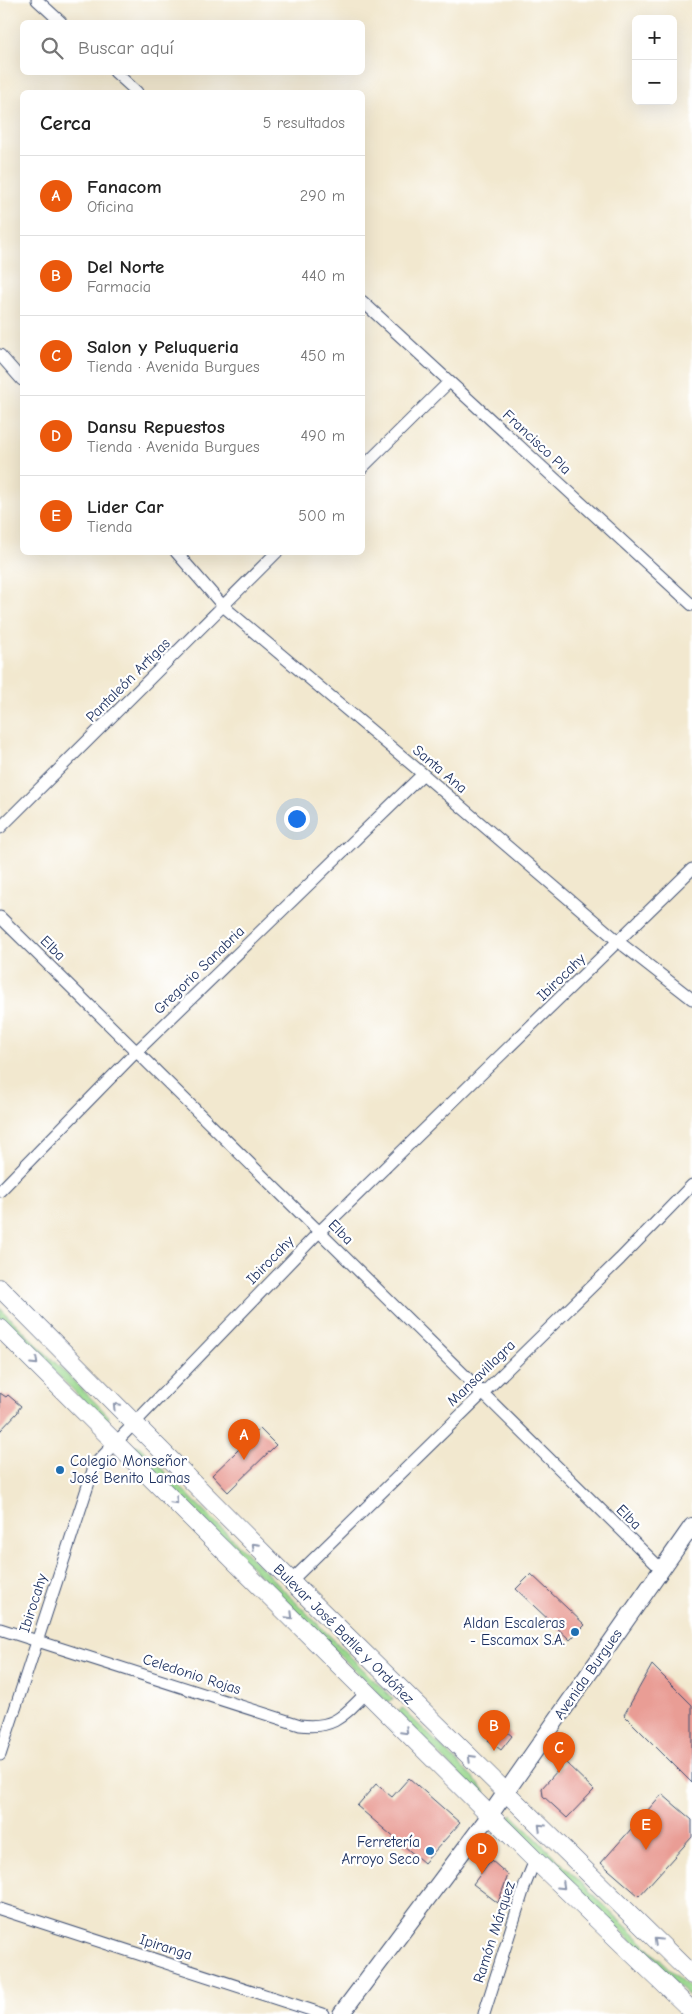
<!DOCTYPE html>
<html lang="es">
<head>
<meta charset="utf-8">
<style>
  body { margin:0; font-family:"Comic Neue",sans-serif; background:#f2f2f2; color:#222 }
  .controls { position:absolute; right:15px; top:15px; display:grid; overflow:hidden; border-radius:8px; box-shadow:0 5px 20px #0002 }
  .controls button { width:45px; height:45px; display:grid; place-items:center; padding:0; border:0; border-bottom:1px solid #e0e0e0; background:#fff; color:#222; font:25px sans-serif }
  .you { position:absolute; left:296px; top:818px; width:18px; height:18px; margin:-12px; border:4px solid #fff; border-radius:50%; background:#1a73e8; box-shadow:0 0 0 8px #1a73e833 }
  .badge { display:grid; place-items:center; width:32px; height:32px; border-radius:50%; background:#ea580c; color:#fff; font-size:16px; font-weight:700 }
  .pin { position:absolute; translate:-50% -41px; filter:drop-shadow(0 1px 2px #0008) }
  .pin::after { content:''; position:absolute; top:26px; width:18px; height:15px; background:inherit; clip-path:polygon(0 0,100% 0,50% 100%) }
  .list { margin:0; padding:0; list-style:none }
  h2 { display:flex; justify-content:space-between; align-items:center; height:65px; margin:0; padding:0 20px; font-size:21px }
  h2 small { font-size:16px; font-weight:400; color:#767676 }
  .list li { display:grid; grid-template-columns:32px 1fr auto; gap:15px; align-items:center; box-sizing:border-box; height:80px; padding:0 20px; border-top:1px solid #e0e0e0 }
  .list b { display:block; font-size:19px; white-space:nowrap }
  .list p { margin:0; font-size:16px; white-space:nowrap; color:#767676 }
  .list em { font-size:16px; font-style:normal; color:#767676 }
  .icon { flex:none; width:28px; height:28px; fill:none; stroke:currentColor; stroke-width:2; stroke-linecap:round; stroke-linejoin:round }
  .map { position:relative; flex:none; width:692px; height:2014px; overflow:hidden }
  .search { position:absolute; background:#fff; box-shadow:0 5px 20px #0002; left:20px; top:20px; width:345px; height:55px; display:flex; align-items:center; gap:12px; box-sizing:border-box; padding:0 18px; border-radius:8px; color:#767676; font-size:19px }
  .panel { position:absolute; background:#fff; box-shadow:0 5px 20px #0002; left:20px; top:90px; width:345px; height:465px; border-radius:8px }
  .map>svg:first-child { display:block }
</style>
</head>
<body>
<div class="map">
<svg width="692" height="2014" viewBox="0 0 692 2014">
  <rect width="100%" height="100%" fill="#fff"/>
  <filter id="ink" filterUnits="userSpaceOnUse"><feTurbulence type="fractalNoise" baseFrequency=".02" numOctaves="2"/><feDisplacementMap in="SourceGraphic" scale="10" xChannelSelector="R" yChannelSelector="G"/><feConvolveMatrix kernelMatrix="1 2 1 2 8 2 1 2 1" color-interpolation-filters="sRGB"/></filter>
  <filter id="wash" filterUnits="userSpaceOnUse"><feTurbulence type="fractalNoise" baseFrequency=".0096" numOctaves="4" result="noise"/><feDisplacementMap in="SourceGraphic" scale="20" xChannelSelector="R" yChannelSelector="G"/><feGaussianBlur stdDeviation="1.12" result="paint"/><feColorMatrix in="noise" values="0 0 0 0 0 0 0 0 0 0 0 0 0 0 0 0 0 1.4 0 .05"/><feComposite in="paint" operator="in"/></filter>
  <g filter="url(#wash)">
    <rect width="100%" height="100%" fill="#f2e8cf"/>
    <path fill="#9ad88d" stroke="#5a8476" d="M0 1308 109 1416 108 1420 104 1421 0 1317Z
      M135 1445 139 1446 393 1699 388 1703 133 1449Z
      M402 1708 486 1791 481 1796 398 1713Z
      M512 1815 692 1991V1999L507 1821Z"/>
    <g id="blocks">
      <path fill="#e99d95" d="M0 1393 6 1397 8 1395 21 1406 18 1410V1412L0 1431Z
        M260 1429 276 1445 228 1492 212 1475Z
        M531 1574 585 1625 570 1640 516 1589Z
        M652 1665 692 1705V1783L624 1715Z
        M500 1726 512 1736 501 1750 488 1740Z
        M565 1762 594 1790 567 1818 543 1796 542 1788Z
        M409 1778 460 1823 424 1863 357 1806 376 1784 392 1797Z
        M662 1794 692 1820V1837L639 1896 601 1863Z
        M491 1860 508 1875 498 1903 473 1884Z"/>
    </g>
  </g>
  <g filter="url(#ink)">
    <use href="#blocks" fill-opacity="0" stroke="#3b4b6f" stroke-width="1"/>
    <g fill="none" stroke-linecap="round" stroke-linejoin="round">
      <defs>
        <path id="street" d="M37 0 61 22
          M115 72 137 92
          M362 301 692 605
          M0 355 22 380
          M362 468 449 382
          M176 552 223 606 423 774 619 942 692 999
          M0 828 277 552
          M0 917 661 1569
          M0 1191 137 1051 423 774
          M291 1581 620 1259 692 1185
          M0 1629 300 1725C335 1729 343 1716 367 1692
          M0 1755 95 1464 319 1232 692 869
          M0 1909 323 2014
          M484 2014 525 1885 535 1860"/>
        <path id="secondary" d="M341 2014 490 1815 692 1526"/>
        <path id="primary" d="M0 1288 291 1581 692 1975
          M0 1328 535 1860 692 2011"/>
      </defs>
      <use href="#street" stroke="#3b4b6f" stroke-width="13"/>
      <use href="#secondary" stroke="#3b4b6f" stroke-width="18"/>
      <use href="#primary" stroke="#3b4b6f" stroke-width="19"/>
      <use href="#street" stroke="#fff" stroke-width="11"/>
      <use href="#secondary" stroke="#fff" stroke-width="16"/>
      <use href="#primary" stroke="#fff" stroke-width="18"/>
    </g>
    <defs><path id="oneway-chevron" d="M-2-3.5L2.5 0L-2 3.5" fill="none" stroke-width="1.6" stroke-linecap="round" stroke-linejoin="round" transform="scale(1.25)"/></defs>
    <g stroke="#8d97ae">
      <use href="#oneway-chevron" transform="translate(35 1362) rotate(44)"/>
      <use href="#oneway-chevron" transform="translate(116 1406) rotate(-134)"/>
      <use href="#oneway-chevron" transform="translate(175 1501) rotate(45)"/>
      <use href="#oneway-chevron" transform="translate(255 1546) rotate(-135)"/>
      <use href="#oneway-chevron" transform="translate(290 1616) rotate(45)"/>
      <use href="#oneway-chevron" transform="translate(405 1731) rotate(45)"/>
      <use href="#oneway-chevron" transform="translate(471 1758) rotate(-135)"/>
      <use href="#oneway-chevron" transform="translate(541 1827) rotate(-136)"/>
      <use href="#oneway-chevron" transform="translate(562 1886) rotate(44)"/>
      <use href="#oneway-chevron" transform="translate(657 1941) rotate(-136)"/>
    </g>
  </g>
  <g fill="#1f6fb2" stroke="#fff" stroke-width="2">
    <circle cx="60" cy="1470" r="5"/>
    <circle cx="575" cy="1632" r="5"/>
    <circle cx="430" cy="1851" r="5"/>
  </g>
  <g text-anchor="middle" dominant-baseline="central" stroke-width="4.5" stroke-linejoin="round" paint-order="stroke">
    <g font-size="15" fill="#1b2f5e" stroke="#fff">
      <text transform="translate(537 442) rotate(43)">Francisco Pla</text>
      <text transform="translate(128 680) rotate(-45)">Pantaleón Artigas</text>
      <text transform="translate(440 769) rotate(40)">Santa Ana</text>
      <text transform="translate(53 948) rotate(44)">Elba</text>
      <text transform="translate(199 970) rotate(-44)">Gregorio Sanabria</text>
      <text transform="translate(561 977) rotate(-44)">Ibirocahy</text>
      <text transform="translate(341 1232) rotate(45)">Elba</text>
      <text transform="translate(270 1260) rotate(-46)">Ibirocahy</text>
      <text transform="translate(481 1373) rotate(-44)">Mansavillagra</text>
      <text transform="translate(629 1517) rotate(45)">Elba</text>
      <text transform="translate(33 1603) rotate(-72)">Ibirocahy</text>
      <text transform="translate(344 1634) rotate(45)">Bulevar José Batlle y Ordóñez</text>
      <text transform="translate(192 1674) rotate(18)">Celedonio Rojas</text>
      <text transform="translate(588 1674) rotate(-55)">Avenida Burgues</text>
      <text transform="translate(494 1932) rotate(-72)">Ramón Márquez</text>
      <text transform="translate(166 1947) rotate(18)">Ipiranga</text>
    </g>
    <g font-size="15" fill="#1b2f5e" stroke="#fff" text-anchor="end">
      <text x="70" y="1461" text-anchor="start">Colegio Monseñor<tspan x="70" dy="17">José Benito Lamas</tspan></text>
      <text x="565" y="1623">Aldan Escaleras<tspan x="565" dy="17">- Escamax S.A.</tspan></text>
      <text x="420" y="1842">Ferretería<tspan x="420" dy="17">Arroyo Seco</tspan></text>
    </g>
  </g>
</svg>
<div class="controls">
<button>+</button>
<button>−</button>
</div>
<div class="you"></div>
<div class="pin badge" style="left:244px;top:1460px">A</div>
<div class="pin badge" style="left:494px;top:1751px">B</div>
<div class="pin badge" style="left:559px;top:1773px">C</div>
<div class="pin badge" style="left:482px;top:1874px">D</div>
<div class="pin badge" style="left:646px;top:1850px">E</div>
<div class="search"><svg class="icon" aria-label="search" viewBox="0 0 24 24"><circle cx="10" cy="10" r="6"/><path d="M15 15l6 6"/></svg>Buscar aquí</div>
<section class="panel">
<h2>Cerca<small>5 resultados</small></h2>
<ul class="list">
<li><span class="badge">A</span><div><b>Fanacom</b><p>Oficina</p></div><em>290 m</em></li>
<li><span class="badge">B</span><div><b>Del Norte</b><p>Farmacia</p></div><em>440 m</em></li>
<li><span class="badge">C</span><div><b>Salon y Peluqueria</b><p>Tienda · Avenida Burgues</p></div><em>450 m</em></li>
<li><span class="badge">D</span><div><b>Dansu Repuestos</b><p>Tienda · Avenida Burgues</p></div><em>490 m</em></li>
<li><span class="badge">E</span><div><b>Lider Car</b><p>Tienda</p></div><em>500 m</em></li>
</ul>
</section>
</div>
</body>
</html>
